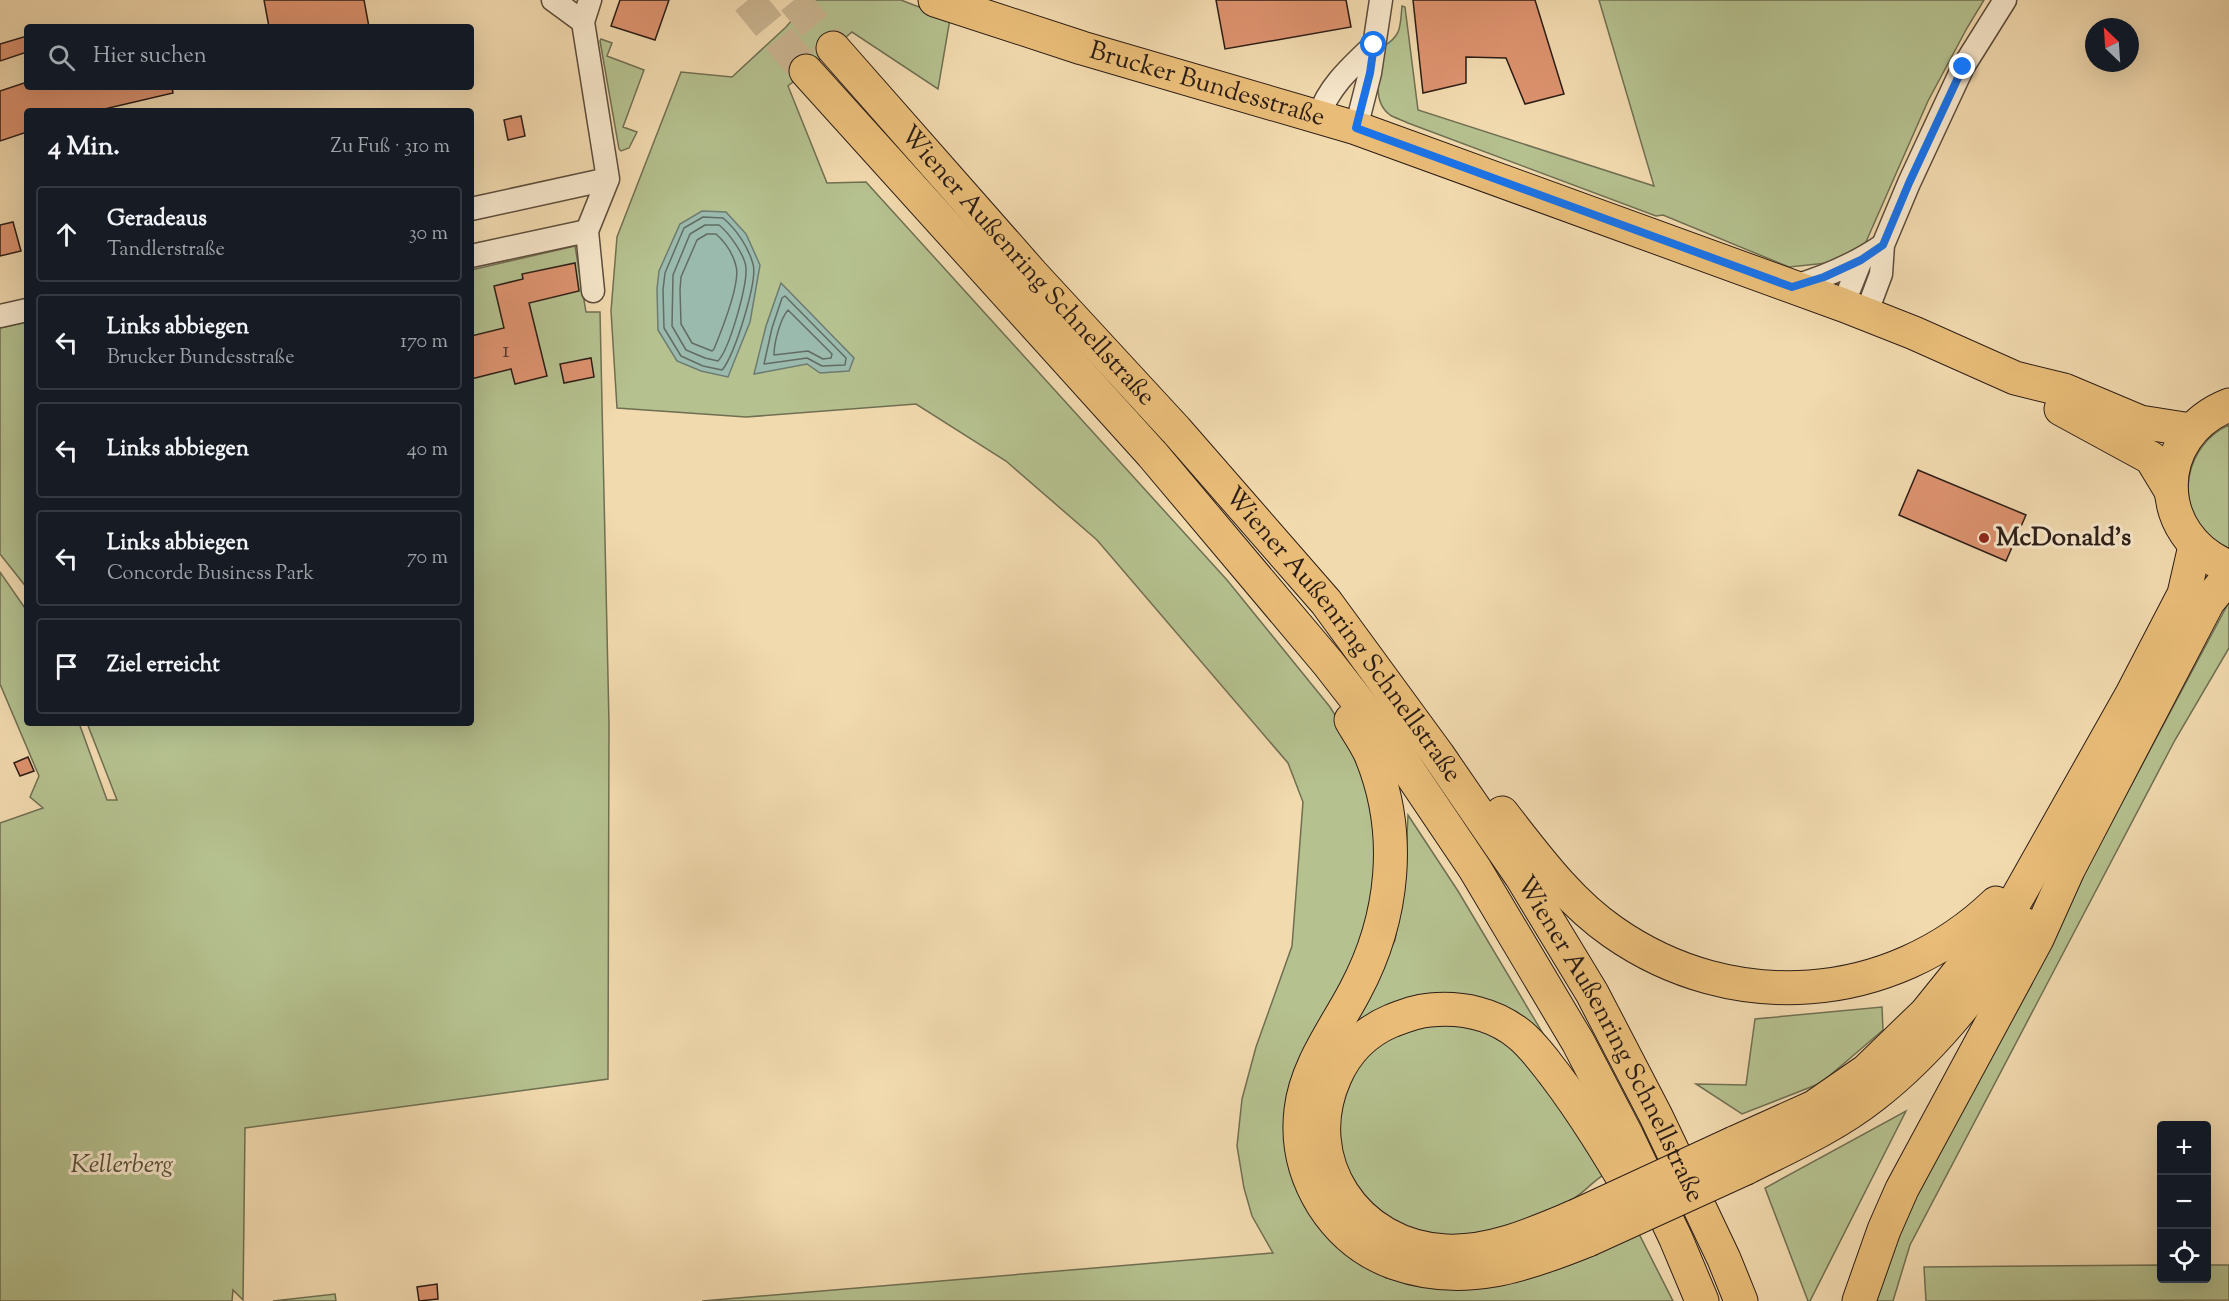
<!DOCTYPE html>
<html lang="de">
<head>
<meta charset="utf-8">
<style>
  body { margin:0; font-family:"Sorts Mill Goudy",serif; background:#242831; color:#f1f3f6 }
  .controls { position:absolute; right:18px; bottom:18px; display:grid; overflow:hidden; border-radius:6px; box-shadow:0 6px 24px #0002 }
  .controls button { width:54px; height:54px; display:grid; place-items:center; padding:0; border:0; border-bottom:2px solid #363941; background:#171b24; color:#f1f3f6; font:30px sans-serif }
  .compass { position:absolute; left:2085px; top:18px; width:54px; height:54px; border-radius:50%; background:#171b24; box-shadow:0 6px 24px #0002; rotate:335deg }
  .stop { position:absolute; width:18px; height:18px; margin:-14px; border:4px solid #1a73e8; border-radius:50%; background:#fff }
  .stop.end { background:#1a73e8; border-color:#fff; box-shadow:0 2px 6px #0008 }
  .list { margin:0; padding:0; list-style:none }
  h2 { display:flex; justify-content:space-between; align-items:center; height:78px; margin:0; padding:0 24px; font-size:26px }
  h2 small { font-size:20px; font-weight:400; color:#9ea1a6 }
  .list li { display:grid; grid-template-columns:39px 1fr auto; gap:18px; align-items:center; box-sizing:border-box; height:96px; margin:0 12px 12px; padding:0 12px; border:2px solid #363941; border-radius:6px }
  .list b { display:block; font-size:22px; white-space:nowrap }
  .list p { margin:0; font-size:20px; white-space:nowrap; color:#9ea1a6 }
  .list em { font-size:20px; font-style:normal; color:#9ea1a6 }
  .icon { flex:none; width:33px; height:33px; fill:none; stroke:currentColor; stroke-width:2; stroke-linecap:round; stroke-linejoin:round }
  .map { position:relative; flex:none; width:2229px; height:1301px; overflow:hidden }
  .search { position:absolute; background:#171b24; box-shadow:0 6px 24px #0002; left:24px; top:24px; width:450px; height:66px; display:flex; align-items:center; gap:15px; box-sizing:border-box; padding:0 21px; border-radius:6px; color:#9ea1a6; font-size:22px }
  .panel { position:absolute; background:#171b24; box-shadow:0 6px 24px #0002; left:24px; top:108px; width:450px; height:618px; border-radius:6px }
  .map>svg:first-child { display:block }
</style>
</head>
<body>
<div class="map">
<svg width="2229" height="1301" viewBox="0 0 2229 1301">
  <rect width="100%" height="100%" fill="#f2daaf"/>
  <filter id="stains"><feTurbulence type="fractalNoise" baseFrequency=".00333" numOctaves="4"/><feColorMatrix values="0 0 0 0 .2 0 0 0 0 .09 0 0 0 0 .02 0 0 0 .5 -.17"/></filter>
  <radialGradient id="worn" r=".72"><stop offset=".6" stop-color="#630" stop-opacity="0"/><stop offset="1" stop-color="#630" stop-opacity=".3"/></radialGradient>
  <path fill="#b5c18f" stroke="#706f52" stroke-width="1.5" d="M809 0H901L950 19 938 89 852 32 788 86 827 183 866 182 1227 580 1330 707 1368 768 1379 808 1374 918 1307 1052 1354 1260 1386 1278 1457 1286 1639 1234 1673 1301H702L1273 1253 1252 1216 1244 1188 1237 1146 1242 1099 1256 1047 1292 946 1303 802 1288 763 1097 540 1006 461 916 404 746 417 617 408 611 311 617 237 681 72 732 77 786 27Z
    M1599 0H1984L1967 28 1928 101 1865 244 1852 253 1827 263 1789 267 1663 215 1656 216 1408 123C1402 120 1395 118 1390 115 1369 100 1381 66 1384 46 1402 35 1400 26 1402 6L1405 7 1418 110 1654 186Z
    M601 39 612 43 607 56 644 70 623 127 637 132 629 148 621 151 619 149 600 41Z
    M575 246 586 312H600L609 723 608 1079 245 1128 243 1300 233 1290 232 1301H0V823L43 808 30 797 39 776 0 684V572L27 611V723H79L107 800H117L87 723H471V270Z
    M27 322V588L0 554V328Z
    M2229 425V549C2223 545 2215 541 2209 537 2173 504 2186 444 2229 425Z
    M2229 602V648L2175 740 1910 1245 1893 1301H1872L1901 1216Z
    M1408 815 1458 891 1548 1042 1446 998 1337 1053 1395 940 1405 879Z
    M1882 1007 1883 1030 1821 1083 1742 1114 1696 1084 1746 1085 1755 1019Z
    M1440 1021 1505 1037 1538 1071 1605 1174C1591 1182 1584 1194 1569 1201L1572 1208 1487 1238 1436 1242 1363 1205 1338 1164 1339 1090 1376 1041Z
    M1906 1111 1810 1301H1808L1765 1188Z
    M2161 1265 2162 1278H2206L2207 1265H2229V1300L1926 1301 1924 1267Z
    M335 1294 336 1301H273Z"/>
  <path fill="#9bbaae" stroke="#6e7b71" stroke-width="1.5" d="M702 211 726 212 746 234 760 265 750 322 728 377 701 371 677 361 658 330 657 289 659 271 680 224Z
    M781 283 854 358 849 371 820 373 807 364 754 374 766 326Z"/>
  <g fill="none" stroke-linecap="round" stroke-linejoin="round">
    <path stroke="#636c62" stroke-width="1.5" d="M703 217 723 218C736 229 748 246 753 264 758 280 734 358 722 370L703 366 681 356 664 328 663 290 665 273 684 228Z
      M705 225H719C729 233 745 255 746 268 747 286 730 348 718 361L705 358 686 350 672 326 673 275 690 234Z
      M716 234C725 242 733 254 736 266 741 283 721 332 714 349L712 351 692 343 681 324 680 290 681 277 697 240 707 234Z
      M785 296 846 358 845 365 822 366 807 358 764 364 772 328 782 298Z
      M788 310 832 354 831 358 823 359 808 351 774 355C774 343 780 319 788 310Z"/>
  </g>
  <path fill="#dd936f" stroke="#2b1d16" stroke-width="1.5" d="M264 0H364L369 27H269Z
    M620 0H669L655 40 611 26Z
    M1216 0H1346L1351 27 1225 49Z
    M1413 0H1535L1564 94 1525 104 1506 58 1466 57V83L1423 93Z
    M27 36V52L0 61V44Z
    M27 82V87H172L173 93 96 111H27V132L0 141V91Z
    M521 116 525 136 508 140 504 120Z
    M13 222 21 251 0 256V225Z
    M575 263 579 291 529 303 547 376 515 384 511 369 471 379V336L504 328 494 286 523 279 522 274Z
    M591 358 594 377 564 383 560 364Z
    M1918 470 2026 515 2006 561 1899 515Z
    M28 757 34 771 20 776 14 763Z
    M437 1284 438 1299 419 1301 417 1287Z"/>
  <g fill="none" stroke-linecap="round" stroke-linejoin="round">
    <path stroke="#cab490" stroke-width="33" stroke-dasharray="33 16" stroke-linecap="butt" d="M748 0 806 71
      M794 0 833 48"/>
    <defs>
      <path id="minor" d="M553 0 583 22
        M590 0 583 22 608 179 587 231 593 291
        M1319 116C1328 87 1352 66 1374 45
        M1356 128 1370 73 1381 0
        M471 209 608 179
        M471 256 587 231
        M1792 287C1825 277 1854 265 1883 245
        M1843 305 1861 260
        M1866 314 1881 274 1883 245 1909 183 1963 67 2005 0
        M0 316 27 310"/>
      <g id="primary">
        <path id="s1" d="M935 0 1082 48 1356 128 1843 305 1914 333 2015 378 2064 390 2140 422 2191 430"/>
        <path d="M2229 405C2152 435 2152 536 2229 567"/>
        <path d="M2061 409 2151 458 2171 491"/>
      </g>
      <g id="motorway">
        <path id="s2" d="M833 48 1032 274 1176 430 1326 602 1438 755 1521 876 1592 993 1656 1116 1724 1259 1741 1301"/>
        <path d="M806 71 1152 454 1328 663 1388 740 1475 869 1578 1042 1627 1136 1676 1239 1702 1301"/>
        <path d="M1351 720C1357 731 1366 743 1371 755 1403 833 1394 918 1355 991 1335 1029 1306 1066 1301 1110 1297 1143 1305 1176 1323 1205 1341 1233 1364 1252 1395 1263 1463 1287 1524 1266 1588 1240"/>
        <path d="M1502 813C1535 855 1568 901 1613 932 1733 1016 1891 1004 1996 903"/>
        <path d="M1734 1143 1814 1107 1866 1071 1926 1013 2013 905 2132 694 2184 594 2195 546"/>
        <path d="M1746 1168C1790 1146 1835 1126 1873 1096 1934 1049 1980 986 2026 925"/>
        <path d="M1576 1216C1535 1233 1492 1253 1446 1251 1356 1247 1298 1160 1335 1077 1346 1052 1365 1032 1391 1021 1404 1016 1416 1011 1430 1010 1462 1007 1494 1014 1519 1034 1534 1046 1544 1061 1555 1075 1587 1117 1614 1163 1641 1208"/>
        <path d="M1859 1301 1884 1230 1902 1189 2037 939 2068 870 2208 602 2229 576"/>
      </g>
    </defs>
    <use href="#minor" stroke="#5d4c3c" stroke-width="25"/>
    <use href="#primary" stroke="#2b1d16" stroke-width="35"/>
    <use href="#motorway" stroke="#2b1d16" stroke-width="35"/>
    <use href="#minor" stroke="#f7e7cb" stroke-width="22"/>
    <use href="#primary" stroke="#e9bd78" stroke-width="33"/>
    <use href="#motorway" stroke="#e9bd78" stroke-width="33"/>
    <defs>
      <path id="motorway-bridge" d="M1576 1216 1734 1143
        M1588 1240 1746 1168"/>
    </defs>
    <use href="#motorway-bridge" stroke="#2b1d16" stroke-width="35" stroke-linecap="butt"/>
    <use href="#motorway-bridge" stroke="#e9bd78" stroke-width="33"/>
  </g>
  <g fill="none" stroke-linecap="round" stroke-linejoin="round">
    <path stroke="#1a73e8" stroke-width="8" d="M1374 45 1370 73 1356 128 1792 287 1824 277 1861 260 1883 245 1909 183 1963 67"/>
  </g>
  <circle fill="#8f2418" stroke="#f7e7cb" stroke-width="2" cx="1984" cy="538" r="6"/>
  <g text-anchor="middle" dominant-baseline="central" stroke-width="6" stroke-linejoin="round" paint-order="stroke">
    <g font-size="22" fill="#583a2c">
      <text x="506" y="352">1</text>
    </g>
    <g font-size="26" fill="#2b1d16" stroke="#f7e7cb">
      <text stroke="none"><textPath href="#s1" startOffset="285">Brucker Bundesstraße</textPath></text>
      <text stroke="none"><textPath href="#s2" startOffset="292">Wiener Außenring Schnellstraße</textPath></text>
      <text stroke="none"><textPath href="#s2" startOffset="778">Wiener Außenring Schnellstraße</textPath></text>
      <text stroke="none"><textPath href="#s2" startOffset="1264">Wiener Außenring Schnellstraße</textPath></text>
    </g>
    <g font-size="26" font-weight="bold" fill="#2b1d16" stroke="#f7e7cb" text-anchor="start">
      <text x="1996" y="538">McDonald's</text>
    </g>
    <g font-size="26" font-style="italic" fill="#544e3a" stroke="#f7e7cb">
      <text x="122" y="1165">Kellerberg</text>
    </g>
  </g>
  <rect width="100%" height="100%" filter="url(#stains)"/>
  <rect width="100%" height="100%" fill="url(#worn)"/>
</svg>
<div class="controls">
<button>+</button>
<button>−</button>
<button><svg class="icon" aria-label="locate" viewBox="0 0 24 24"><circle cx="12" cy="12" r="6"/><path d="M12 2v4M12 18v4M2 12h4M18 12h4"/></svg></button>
</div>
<svg class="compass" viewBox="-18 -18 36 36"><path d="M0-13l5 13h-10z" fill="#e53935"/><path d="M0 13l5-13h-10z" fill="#9ea1a6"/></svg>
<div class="stop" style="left:1374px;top:45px"></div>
<div class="stop end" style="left:1963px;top:67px"></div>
<div class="search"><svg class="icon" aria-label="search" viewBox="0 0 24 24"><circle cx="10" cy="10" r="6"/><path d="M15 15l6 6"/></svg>Hier suchen</div>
<section class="panel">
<h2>4 Min.<small>Zu Fuß · 310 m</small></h2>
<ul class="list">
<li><svg class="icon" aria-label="ahead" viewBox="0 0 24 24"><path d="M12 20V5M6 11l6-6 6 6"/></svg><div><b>Geradeaus</b><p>Tandlerstraße</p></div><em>30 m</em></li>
<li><svg class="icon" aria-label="left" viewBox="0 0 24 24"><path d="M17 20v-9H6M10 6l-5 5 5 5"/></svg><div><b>Links abbiegen</b><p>Brucker Bundesstraße</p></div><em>170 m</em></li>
<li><svg class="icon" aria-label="left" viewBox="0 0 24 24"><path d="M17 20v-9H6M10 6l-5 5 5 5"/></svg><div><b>Links abbiegen</b></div><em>40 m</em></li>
<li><svg class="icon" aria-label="left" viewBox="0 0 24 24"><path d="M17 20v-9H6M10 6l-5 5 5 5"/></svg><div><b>Links abbiegen</b><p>Concorde Business Park</p></div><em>70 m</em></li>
<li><svg class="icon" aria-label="arrive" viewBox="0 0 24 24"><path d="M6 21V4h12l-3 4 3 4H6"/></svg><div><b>Ziel erreicht</b></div></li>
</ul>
</section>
</div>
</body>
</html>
